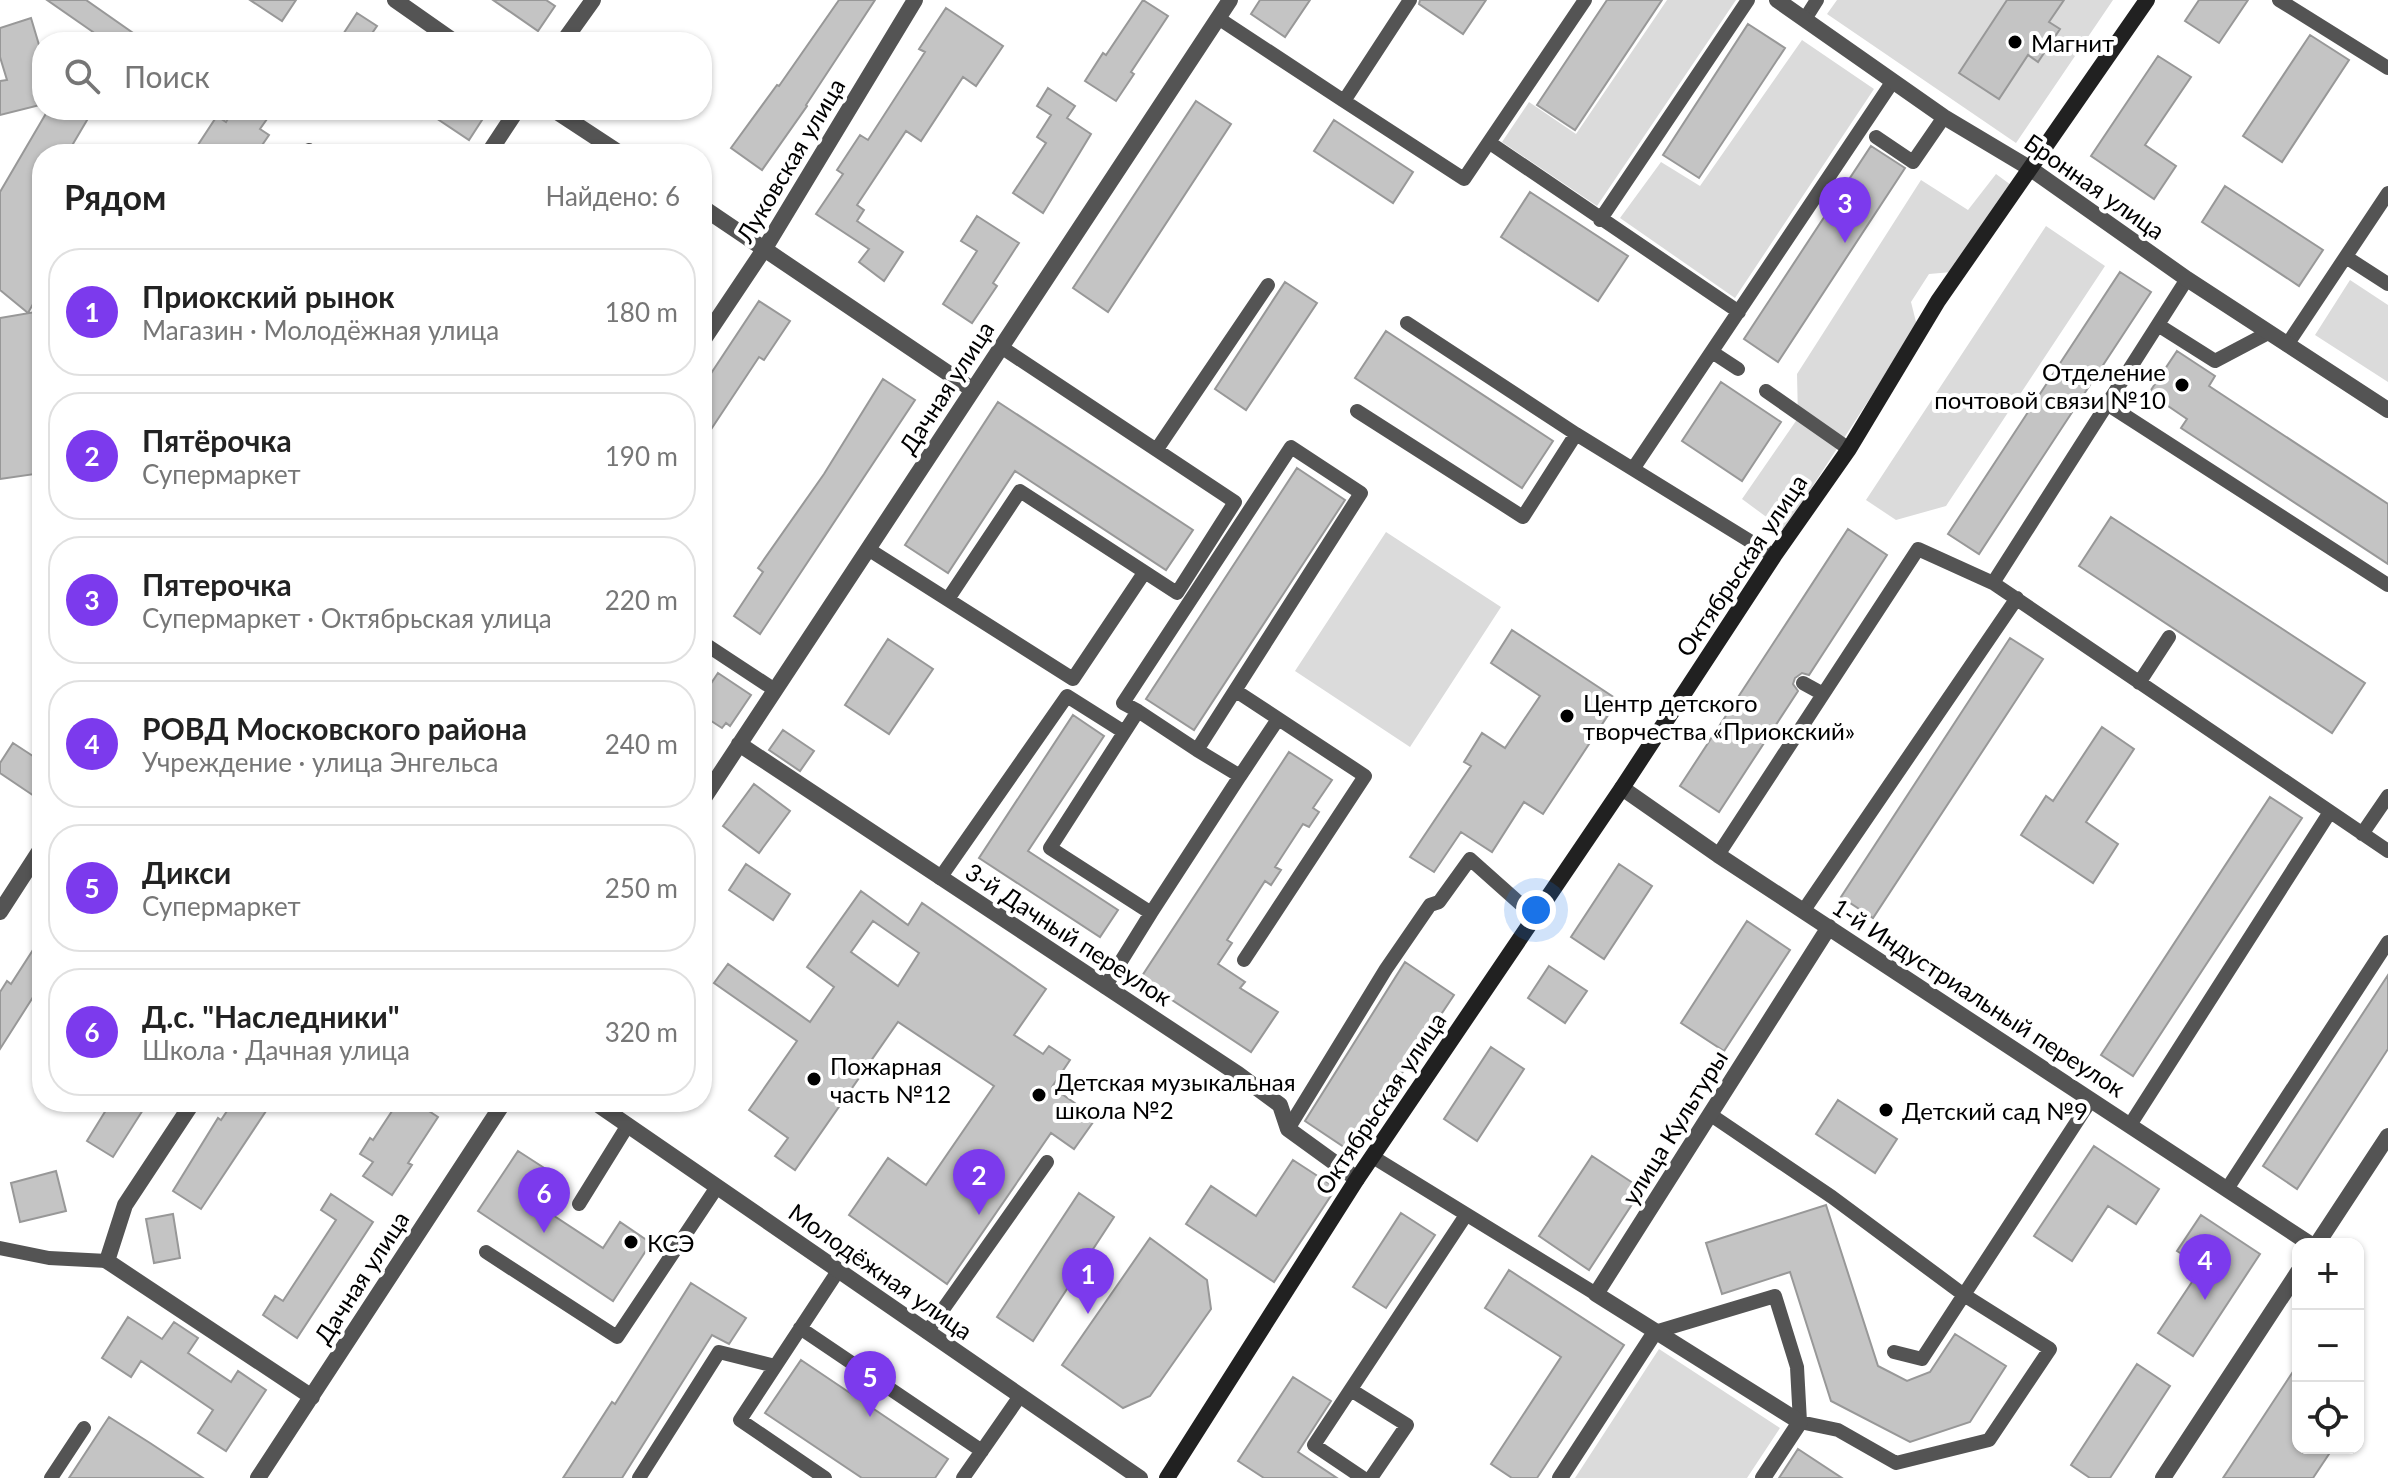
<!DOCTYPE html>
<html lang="ru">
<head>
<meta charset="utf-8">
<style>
  body { margin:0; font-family:Lato,sans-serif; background:#f2f2f2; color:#222 }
  .controls { position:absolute; right:24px; bottom:24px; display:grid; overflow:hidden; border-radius:16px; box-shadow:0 2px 6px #0004 }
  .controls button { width:72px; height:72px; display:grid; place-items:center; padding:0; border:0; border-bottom:2px solid #e0e0e0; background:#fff; color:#222; font:40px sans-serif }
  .you { position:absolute; left:1536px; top:910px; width:28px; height:28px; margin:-20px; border:6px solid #fff; border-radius:50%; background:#1a73e8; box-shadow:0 0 0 12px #1a73e833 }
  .badge { display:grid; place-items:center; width:52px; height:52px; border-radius:50%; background:#7c3aed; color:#fff; font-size:26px; font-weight:700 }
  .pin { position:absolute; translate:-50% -66px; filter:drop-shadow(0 2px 4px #0008) }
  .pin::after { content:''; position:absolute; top:42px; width:28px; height:24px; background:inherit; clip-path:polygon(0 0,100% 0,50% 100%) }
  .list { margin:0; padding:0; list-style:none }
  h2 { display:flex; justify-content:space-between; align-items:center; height:104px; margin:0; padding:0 32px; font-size:34px }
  h2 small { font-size:26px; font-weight:400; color:#767676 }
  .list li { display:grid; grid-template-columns:52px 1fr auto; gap:24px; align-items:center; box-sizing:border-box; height:128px; margin:0 16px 16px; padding:0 16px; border:2px solid #e0e0e0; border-radius:32px }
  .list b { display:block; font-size:30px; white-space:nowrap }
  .list p { margin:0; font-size:26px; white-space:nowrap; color:#767676 }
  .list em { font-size:26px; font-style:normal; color:#767676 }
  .icon { flex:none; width:44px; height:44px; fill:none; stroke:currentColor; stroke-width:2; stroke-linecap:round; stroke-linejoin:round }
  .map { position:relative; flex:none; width:2388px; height:1478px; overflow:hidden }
  .search { position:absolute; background:#fff; box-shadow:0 2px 6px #0004; left:32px; top:32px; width:680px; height:88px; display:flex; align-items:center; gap:20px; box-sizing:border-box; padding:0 28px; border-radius:32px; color:#767676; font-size:30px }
  .panel { position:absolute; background:#fff; box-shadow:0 2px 6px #0004; left:32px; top:144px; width:680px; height:968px; border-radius:32px }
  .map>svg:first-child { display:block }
</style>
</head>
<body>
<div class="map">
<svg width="2388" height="1478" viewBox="0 0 2388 1478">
  <rect width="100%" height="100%" fill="#fff"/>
  <path fill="#dbdbdb" d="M1667 0H1736L1597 206 1502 142 1529 102 1576 134Z
    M1837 0H2113L2016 143 1827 14Z
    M1802 40 1874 89 1735 298 1620 218 1661 162 1700 186Z
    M1996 174 2011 185 1952 272 1929 274 1911 302 1917 326 1784 530 1742 499 1798 418 1797 374 1921 180 1968 210Z
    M2046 226 2105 266 1946 506 1896 520 1866 500Z
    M2350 280 2388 305V382L2315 335Z
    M1386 532 1501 607 1410 747 1295 671Z
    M1659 1349 1780 1428 1747 1478H1575Z"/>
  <path fill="#c4c4c4" stroke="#989898" stroke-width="2" fill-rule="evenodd" d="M47 0H86L146 42H87L93 32Z
    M250 0H296L282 21Z
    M493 0H546L555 6 538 31Z
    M839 0H875L806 105 807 106 762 170 731 148 777 85 779 86Z
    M1143 0 1168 16 1131 72 1134 74 1116 101 1085 81 1103 53 1106 55Z
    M1260 0H1310L1285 37 1251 14Z
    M1420 0H1486L1463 34 1419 4Z
    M1607 0H1662L1575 130 1537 105Z
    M2007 0H2064L2049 22 2060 29 2038 62 2028 55 1999 99 1959 73Z
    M2199 0H2248L2219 43 2185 21Z
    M946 8 1003 46 976 86 963 77 921 141 906 131 857 205 864 210 857 221 903 252 884 281 859 262 869 249 816 214 843 174 837 170 860 135 868 140 925 52 919 49Z
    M357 13 377 26 366 42H338Z
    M31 18 42 55 40 105 0 115V81L7 80 0 57V28Z
    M1748 24 1785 48 1699 178 1663 155Z
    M2310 35 2349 60 2282 162 2243 136Z
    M2158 56 2191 77 2145 145 2176 166 2154 199 2091 156Z
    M1048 88 1075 106 1067 118 1091 134 1043 213 1013 193 1046 143 1037 137 1051 115 1037 106Z
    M1196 101 1231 124 1108 312 1073 288Z
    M48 110H93L67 154H42V288L28 313 0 290V192Z
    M233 110H253L267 119 260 129 269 135 256 154H192L217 116 226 122Z
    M424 110H467L482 120 469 140Z
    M1334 120 1413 172 1393 203 1314 151Z
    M1871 146 1905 168 1778 362 1744 339Z
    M2225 186 2323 250 2299 286 2202 222Z
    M1530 192 1628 256 1598 301 1501 237Z
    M977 216 1019 243 993 283 997 286 972 323 943 304 977 251 961 241Z
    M2120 272 2151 292 1979 554 1948 534Z
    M1285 282 1317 303 1246 410 1215 389Z
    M759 301 790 321 764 360 759 357 702 443V387Z
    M35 312 42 320V473L0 479V318Z
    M1386 331 1553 441 1522 488 1355 378Z
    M2177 351 2215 376 2209 386 2388 504V564L2181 428 2187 419 2149 393Z
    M883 379 915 400 760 634 734 616 763 572 758 568 824 474Z
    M1721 382 1781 422 1742 481 1682 441Z
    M998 402 1193 530 1166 570 1015 471 948 573 905 545Z
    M1297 468 1345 500 1194 730 1146 699Z
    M2111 517 2365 683 2332 733 2079 566Z
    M1848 529 1887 555 1809 675 1802 673 1795 678 1793 684 1798 691 1719 812 1680 786Z
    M1512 630 1618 700 1543 814 1524 802 1492 852 1461 832 1434 872 1410 857 1471 766 1464 762 1482 733 1505 748 1540 696 1491 663Z
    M2010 638 2043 659 1873 918 1841 897Z
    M888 639 933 669 889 734 845 705Z
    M718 673 751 695 730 726 726 723 722 728 702 715 709 704 702 700V697Z
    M1073 715 1104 736 1028 851 1118 910 1100 937 979 858Z
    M2102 727 2134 749 2086 822 2118 844 2093 883 2021 835 2046 796 2053 801Z
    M783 730 814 751 800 771 769 750Z
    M13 743 42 762V785L34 796 0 773V763Z
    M1289 752 1332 780 1313 808 1319 812 1309 827 1303 824 1275 867 1281 870 1271 885 1265 881 1227 940 1232 943 1218 964 1245 982 1240 988 1278 1012 1251 1052 1140 979Z
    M754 784 790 811 759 853 723 826Z
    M2270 797 2302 818 2133 1076 2101 1055Z
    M746 864 790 894 773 920 729 890Z
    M1619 864 1652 886 1604 959 1571 937Z
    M861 891 908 925 922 903 1046 989 1014 1035 1043 1054 1049 1046 1070 1060 1052 1087 1096 1118 1074 1149 1051 1133 947 1284 849 1215 888 1158 926 1185 994 1086 898 1022 795 1170 775 1156 788 1138 749 1110 797 1041 714 983 728 964 810 1022 834 987 807 967ZM873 921 919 953 898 986 851 952Z
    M1747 921 1790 950 1724 1051 1681 1023Z
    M42 936V983L0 1049V992L7 981 11 984Z
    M1405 962 1454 995 1350 1151 1305 1121Z
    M1549 966 1587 991 1565 1023 1528 998Z
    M2388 975V1049L2297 1189 2263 1166Z
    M1491 1047 1524 1069 1477 1141 1444 1119Z
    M1838 1100 1897 1139 1875 1173 1816 1134Z
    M111 1102H148L113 1157 87 1141Z
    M233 1102H272L201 1209 173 1191 218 1118 221 1120Z
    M398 1102H415L438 1117 408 1163 412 1165 392 1195 363 1176 373 1162 360 1154 370 1138 373 1140Z
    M2094 1146 2159 1189 2136 1224 2108 1206 2072 1261 2034 1236Z
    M518 1151 552 1173 533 1202 603 1248 620 1222 651 1243 613 1301 478 1211Z
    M1592 1156 1642 1189 1589 1270 1539 1236Z
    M1293 1160 1336 1188 1274 1282 1186 1224 1211 1186 1256 1216Z
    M56 1171 66 1211 20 1222 11 1183Z
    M1079 1193 1114 1217 1033 1341 997 1317Z
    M331 1194 373 1222 297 1338 263 1315 275 1296 283 1301 336 1220 321 1210Z
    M1826 1205 1878 1366 1907 1381 1930 1372 1955 1334 2006 1366 1970 1422 1910 1442 1831 1401 1790 1272 1722 1294 1706 1243Z
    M1401 1213 1435 1235 1386 1308 1353 1287Z
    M173 1214 180 1258 154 1263 146 1219Z
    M2201 1215 2260 1254 2193 1356 2158 1333 2202 1267 2177 1251Z
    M1150 1238 1207 1280 1211 1309 1150 1396 1123 1408 1062 1365Z
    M1509 1270 1624 1345 1537 1478H1512L1491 1464 1561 1357 1485 1308Z
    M691 1283 746 1318 729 1344 712 1335 622 1478H563L612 1402 615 1404Z
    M128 1317 162 1339 174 1322 198 1338 188 1353 231 1382 238 1371 266 1390 226 1451 198 1433 213 1410 141 1361 131 1377 102 1358Z
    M801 1360 948 1459 935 1478H862L765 1413Z
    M2137 1364 2170 1386 2110 1478H2090L2071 1465Z
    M2298 1364V1448H2333L2313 1478H2223Z
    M1293 1377 1331 1401 1298 1452 1337 1478H1264L1238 1461Z
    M109 1417 150 1443 203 1478H69Z
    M1798 1449 1842 1478H1779Z"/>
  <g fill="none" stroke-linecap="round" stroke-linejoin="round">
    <path stroke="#545454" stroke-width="14" d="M1410 0 1344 101 1464 179 1585 0
      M2279 0 2388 68
      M1218 18 1344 101
      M1805 19 1817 0
      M1876 137 1913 162 1944 117
      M1490 143 1739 312
      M306 154 309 150
      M1600 220 1748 0
      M2346 257 2388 284
      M2187 279 1993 583 2388 851
      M1407 323 1576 434 1774 556
      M2158 325 2215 361 2268 333
      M2287 345 2388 193
      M1712 352 1738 369
      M1766 391 1849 449
      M2107 404 2388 585
      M1357 411 1523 517 1576 434
      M1157 449 1268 285
      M1633 469 1893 81
      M868 549 1073 679 1144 573
      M948 599 1020 491 1177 593 1235 502 1001 347
      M702 642 775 690
      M1803 683 1823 694
      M2139 683 2169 637
      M1236 691 1365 776 1244 960
      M1240 776 1278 719
      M2362 834 2388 796
      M1718 855 1918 549 1993 583
      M940 878 1067 696 1124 732
      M1804 910 2017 598
      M1151 913 1240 776 1197 750
      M1105 987 1151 913 1050 848 1138 711 1197 750 1361 493 1291 447 1123 703 1138 711
      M2130 1125 2330 812
      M1288 1129 1386 969 1430 905 1439 902 1470 859 1534 916
      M1373 1157 1596 1294
      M2227 1189 2388 942
      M579 1204 628 1125
      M0 1248 49 1258 107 1261
      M486 1252 617 1337 717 1187
      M800 1328 982 1451
      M927 1332 1047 1162
      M1655 1332 1775 1296 1797 1367 1800 1422 1838 1430 1896 1463 1989 1440 2050 1349 1964 1295 1832 1197 1711 1115
      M1894 1352 1922 1359 2091 1100
      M1351 1390 1407 1425 1371 1478
      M51 1478 84 1428
      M639 1478 719 1352 775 1366
      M825 1478 740 1420 838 1271
      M963 1478 1020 1396
      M1363 1478 1314 1445 1466 1215"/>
    <path stroke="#545454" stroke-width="16" d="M395 0 455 42
      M1777 0 1944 117 2031 169 2187 279 2388 410
      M563 42 593 0
      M554 110 621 154
      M488 154 517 110
      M702 207 973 390
      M702 342 765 248 915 0
      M739 744 1238 1074 1280 1105 1288 1129 1357 1179
      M1622 788 1718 855 2310 1244
      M702 801 1230 0
      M0 912 42 847
      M193 1102 125 1205 107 1261 312 1397
      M594 1102 1140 1478
      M2317 1244 2388 1136
      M258 1478 504 1102
      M1560 1478 1655 1332
      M1763 1478 1800 1422 1596 1294 1829 927
      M2163 1478 2298 1272"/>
    <path stroke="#212121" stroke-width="16" d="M1167 1478 1357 1179 1622 788 1774 556 1849 449 1938 301 2147 0"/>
  </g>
  <g fill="#000" stroke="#fff" stroke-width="3">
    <circle cx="2015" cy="42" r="8"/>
    <circle cx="2182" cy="385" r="8"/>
    <circle cx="1567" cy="716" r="8"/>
    <circle cx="814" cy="1079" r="8"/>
    <circle cx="1039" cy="1095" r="8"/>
    <circle cx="1886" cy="1110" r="8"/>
    <circle cx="631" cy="1242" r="8"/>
  </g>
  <g text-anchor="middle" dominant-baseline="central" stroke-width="8" stroke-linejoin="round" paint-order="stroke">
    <g font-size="24" fill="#000" stroke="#fff" text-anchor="start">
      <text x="2031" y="42">Магнит</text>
      <text x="2166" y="371" text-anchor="end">Отделение<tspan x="2166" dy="28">почтовой связи №10</tspan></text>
      <text x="1583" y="702">Центр детского<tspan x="1583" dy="28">творчества «Приокский»</tspan></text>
      <text x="830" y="1065">Пожарная<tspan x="830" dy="28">часть №12</tspan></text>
      <text x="1055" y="1081">Детская музыкальная<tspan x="1055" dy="28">школа №2</tspan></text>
      <text x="1902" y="1110">Детский сад №9</text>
      <text x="647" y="1242">КСЭ</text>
    </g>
    <g font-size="24" fill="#000" stroke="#fff">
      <text transform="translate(790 160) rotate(-59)">Луковская улица</text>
      <text transform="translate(2095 186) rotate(35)">Бронная улица</text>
      <text transform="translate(946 387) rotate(-57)">Дачная улица</text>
      <text transform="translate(1741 565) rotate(-56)">Октябрьская улица</text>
      <text transform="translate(1069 934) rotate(33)">3-й Дачный переулок</text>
      <text transform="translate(1979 997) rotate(33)">1-й Индустриальный переулок</text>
      <text transform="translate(1380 1103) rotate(-56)">Октябрьская улица</text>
      <text transform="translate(1674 1127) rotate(-58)">улица Культуры</text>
      <text transform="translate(881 1271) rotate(35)">Молодёжная улица</text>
      <text transform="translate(361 1277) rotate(-57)">Дачная улица</text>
    </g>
  </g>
</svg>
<div class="controls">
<button>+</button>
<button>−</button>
<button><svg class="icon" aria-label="locate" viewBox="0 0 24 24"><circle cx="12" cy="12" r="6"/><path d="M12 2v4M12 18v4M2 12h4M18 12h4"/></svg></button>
</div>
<div class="you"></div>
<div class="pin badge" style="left:1088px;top:1314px">1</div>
<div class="pin badge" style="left:979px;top:1215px">2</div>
<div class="pin badge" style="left:1845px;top:243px">3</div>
<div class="pin badge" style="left:2205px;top:1300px">4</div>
<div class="pin badge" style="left:870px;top:1417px">5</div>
<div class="pin badge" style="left:544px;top:1233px">6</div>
<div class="search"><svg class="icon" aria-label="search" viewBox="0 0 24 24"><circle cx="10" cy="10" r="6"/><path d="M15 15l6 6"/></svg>Поиск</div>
<section class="panel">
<h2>Рядом<small>Найдено: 6</small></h2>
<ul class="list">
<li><span class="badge">1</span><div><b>Приокский рынок</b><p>Магазин · Молодёжная улица</p></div><em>180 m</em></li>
<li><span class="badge">2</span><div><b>Пятёрочка</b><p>Супермаркет</p></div><em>190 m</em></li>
<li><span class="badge">3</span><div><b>Пятерочка</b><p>Супермаркет · Октябрьская улица</p></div><em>220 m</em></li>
<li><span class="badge">4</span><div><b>РОВД Московского района</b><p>Учреждение · улица Энгельса</p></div><em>240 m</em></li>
<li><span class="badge">5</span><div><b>Дикси</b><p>Супермаркет</p></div><em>250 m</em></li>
<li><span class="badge">6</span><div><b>Д.с. &quot;Наследники&quot;</b><p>Школа · Дачная улица</p></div><em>320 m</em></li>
</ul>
</section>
</div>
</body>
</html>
